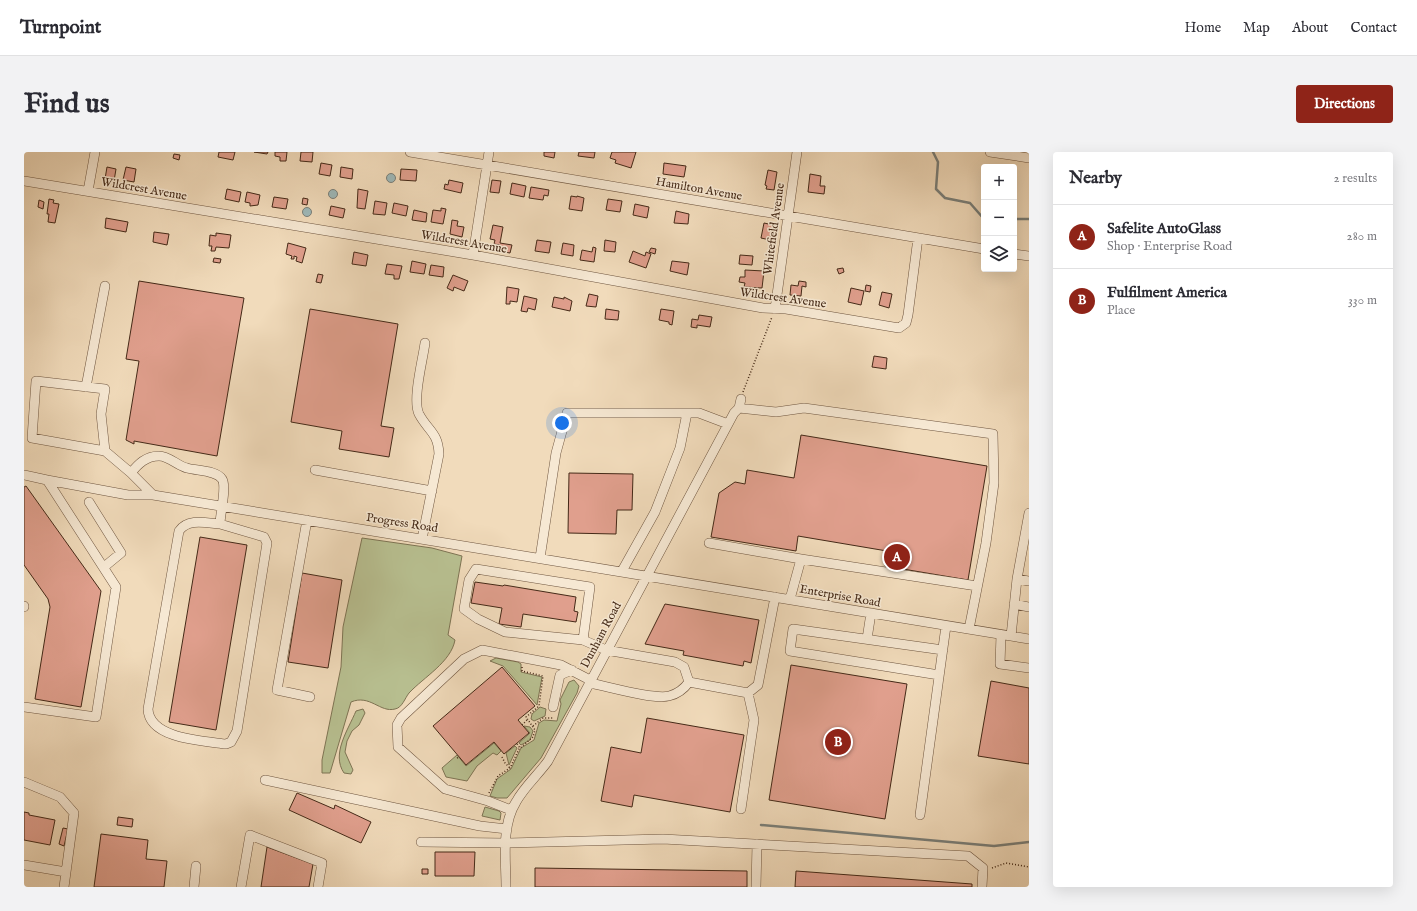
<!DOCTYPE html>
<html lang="en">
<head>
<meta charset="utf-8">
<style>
  body { margin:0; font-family:"IM FELL English",serif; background:#f2f2f3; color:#2b2b33 }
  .controls { position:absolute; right:12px; top:12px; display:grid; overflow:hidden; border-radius:4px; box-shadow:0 4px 16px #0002 }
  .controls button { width:36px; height:36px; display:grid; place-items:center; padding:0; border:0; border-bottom:1px solid #e1e1e2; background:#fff; color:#2b2b33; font:20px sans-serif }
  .you { position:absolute; left:538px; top:271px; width:14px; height:14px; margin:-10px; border:3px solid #fff; border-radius:50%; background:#1a73e8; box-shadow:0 0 0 6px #1a73e833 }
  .badge { display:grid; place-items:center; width:26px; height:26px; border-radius:50%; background:#8f2418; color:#fff; font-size:13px; font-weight:700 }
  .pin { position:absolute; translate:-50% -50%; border:2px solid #fff; box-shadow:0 1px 4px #0006 }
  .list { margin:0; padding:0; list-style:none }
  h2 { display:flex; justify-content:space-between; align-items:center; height:52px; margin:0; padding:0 16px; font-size:17px }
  h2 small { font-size:13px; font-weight:400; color:#7c7c81 }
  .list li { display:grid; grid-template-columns:26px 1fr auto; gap:12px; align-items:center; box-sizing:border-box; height:64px; padding:0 16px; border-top:1px solid #e1e1e2 }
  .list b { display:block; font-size:15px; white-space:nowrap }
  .list p { margin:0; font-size:13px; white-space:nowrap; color:#7c7c81 }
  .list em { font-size:13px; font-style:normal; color:#7c7c81 }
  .icon { flex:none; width:22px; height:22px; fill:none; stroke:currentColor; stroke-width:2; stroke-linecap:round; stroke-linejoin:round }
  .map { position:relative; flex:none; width:1005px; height:735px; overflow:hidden; border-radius:4px }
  header { display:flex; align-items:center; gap:24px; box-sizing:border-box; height:56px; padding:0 20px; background:#fff; border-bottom:1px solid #e1e1e2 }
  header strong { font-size:19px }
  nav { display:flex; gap:22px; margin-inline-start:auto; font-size:14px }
  .intro { display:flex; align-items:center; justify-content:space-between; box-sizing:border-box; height:96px; padding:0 24px }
  h1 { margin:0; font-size:28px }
  .button { padding:10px 18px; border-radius:4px; background:#8f2418; color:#fff; font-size:14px; font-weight:700 }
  main { display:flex; gap:24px; padding:0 24px }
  aside { flex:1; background:#fff; border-radius:4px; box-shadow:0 4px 16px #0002 }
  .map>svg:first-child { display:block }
</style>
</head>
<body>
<header>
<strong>Turnpoint</strong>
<nav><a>Home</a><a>Map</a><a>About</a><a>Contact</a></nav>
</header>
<div class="intro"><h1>Find us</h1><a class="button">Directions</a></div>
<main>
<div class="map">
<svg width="1005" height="735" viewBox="0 0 1005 735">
  <rect width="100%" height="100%" fill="#f1dbbb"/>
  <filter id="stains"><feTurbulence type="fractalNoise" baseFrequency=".005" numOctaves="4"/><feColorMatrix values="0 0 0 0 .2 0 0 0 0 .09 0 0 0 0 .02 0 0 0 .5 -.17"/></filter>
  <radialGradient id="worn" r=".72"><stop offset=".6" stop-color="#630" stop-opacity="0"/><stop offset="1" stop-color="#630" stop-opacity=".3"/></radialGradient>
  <path fill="#b8c091" stroke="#7e7454" d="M338 386 408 396 438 404 424 483 431 488C427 510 400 525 385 541 381 546 378 556 371 557 356 561 346 542 327 550L306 621H298V608L317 515 319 475Z
    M472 506 494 510 497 512V520L518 525 513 553 479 514 466 509Z
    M550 528 555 534 553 541 517 606 483 646H473L466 644 473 627 487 617 497 596 510 588 515 571 520 568 533 569 537 552 536 548 545 530Z
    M516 555 522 557 521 564 510 569 507 567 508 562Z
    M339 557 341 561 335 573 328 579 323 589 321 600 329 618 327 622 320 621C307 602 324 578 332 559Z
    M500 574 506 575 509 579 506 588 497 593 495 591 506 581Z
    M470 591 477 599 473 603 469 601 453 614 443 629 422 625 418 616 433 603 442 614Z
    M491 594 493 596 485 613 482 601Z
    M461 655 475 659 477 661 476 668 458 664Z"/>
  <path fill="#9eb9ba" stroke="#7a7f79" d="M362.5 26a4.5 4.5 0 1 1 9 0a4.5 4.5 0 1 1-9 0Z
    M304.5 42a4.5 4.5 0 1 1 9 0a4.5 4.5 0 1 1-9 0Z
    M278.5 60a4.5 4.5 0 1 1 9 0a4.5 4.5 0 1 1-9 0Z"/>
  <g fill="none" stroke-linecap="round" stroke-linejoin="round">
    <path stroke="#7a7f79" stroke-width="2.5" d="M909 0 914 10 912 37 921 46 946 51 960 67
      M990 67H1005
      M737 673 970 694 1005 690"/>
  </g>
  <path fill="#e09f8d" stroke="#442917" d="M195 0H211L209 8 194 5Z
    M230 0H244L243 2Z
    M251 0H263L262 9H256V5L251 4Z
    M277 0H289L288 10 276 9Z
    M520 0H531L530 6 520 4Z
    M555 0H571L570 6 554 4Z
    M588 0H612L607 16 591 11 592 8 586 6Z
    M150 2 156 3 155 8 149 6Z
    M297 11 308 13 306 24 295 22Z
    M640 11 662 14 660 25 639 22Z
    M83 15 92 17 90 29 81 27Z
    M102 15 112 17 110 30 99 28Z
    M317 15 329 17 328 27 316 25Z
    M377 17 393 18 392 29 376 28Z
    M744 18 753 20 750 38 742 37 743 34 741 33Z
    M786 22 797 24 796 34H801L800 42 784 40Z
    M425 28 439 31 437 41 420 37 421 32 424 33Z
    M468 28 477 29 475 41 466 40Z
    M488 31 502 34 500 45 486 42Z
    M507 35 525 38 524 44 520 43 519 48 505 46Z
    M203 37 217 40 215 50 201 47Z
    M334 37 344 39 341 57 333 56Z
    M223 40 236 43 234 53 226 54V51L221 50Z
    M547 44 553 45V44L560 46 558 59 545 57Z
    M250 45 264 47 262 57 248 55Z
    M279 46 284 47 283 53 278 52Z
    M25 47 30 48 29 51 35 52 31 71 24 70 25 62H23Z
    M584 47 598 49 596 60 582 58Z
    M15 48 20 50 19 57 14 55Z
    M351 49 363 51 361 63 349 62Z
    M370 51 384 54 382 64 368 61Z
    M611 52 625 55 623 66 609 63Z
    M307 54 321 57 319 66 305 63Z
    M417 56 422 57 419 72 407 70 409 58 417 59Z
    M390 58 403 61 402 70 388 68Z
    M652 59 665 62 664 72 650 71Z
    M82 66 104 70 102 80 81 76Z
    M428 68 434 69 433 74 440 75 438 85 426 82Z
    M740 71 749 73 746 88 737 86Z
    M469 73 479 75 476 91 488 93 486 101 475 99 476 93 470 92 471 88 466 87Z
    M130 80 145 82 143 93 129 90Z
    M192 81 207 83 205 96 192 95 191 99H187L188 94H185L186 83 192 84Z
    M513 88 527 90 525 101 511 99Z
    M581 88 592 90 591 100 580 99Z
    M264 91 282 96 278 111 272 109 273 105 270 104V107H267L268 104 262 102Z
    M539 91 550 93 549 104 537 102Z
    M569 95 572 96 570 110 556 108 558 98 568 100Z
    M627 96 632 97 631 102 625 100Z
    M609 99 621 104 622 100 627 102 622 116 605 110Z
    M330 100 344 103 342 114 328 112Z
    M716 103 729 104 728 113 715 112Z
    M190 106 197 107 196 111 189 110Z
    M388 109 402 112 400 122 386 120Z
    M648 109 665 111 663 123 646 119Z
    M363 112 378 114 375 127H370V123L361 122Z
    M407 113 420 115 419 125 405 123Z
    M819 116 820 120 815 122 813 117Z
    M721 118 740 119 738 136 720 135 721 131 715 130 716 125H721Z
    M294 122 299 123 297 131 292 130Z
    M429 123 444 129 440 139 430 135 429 139 423 136Z
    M115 129 220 146 193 304 110 289V292L102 288 115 209 102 207Z
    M775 129 782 130V135L778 134 777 144 766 143 767 133 774 134Z
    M842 133 847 134 846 140 841 139Z
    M483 135 495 137 493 150 486 149V152H482Z
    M827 136 840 139 837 153 824 150Z
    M858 140 868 142 865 156 855 153Z
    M565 142 574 144 572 155 562 154Z
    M500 144 513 147 511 158 504 156 503 160 497 159Z
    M530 145 540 147V145L548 149 546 159 528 155Z
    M286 157 374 172 357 274 370 276 365 305 315 297 318 279 267 270Z
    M582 157 595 159 594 168 581 167Z
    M637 157 650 159 648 173 645 172V170L635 168Z
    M675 163 688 165 686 175 673 173V176L667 175 668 167 674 168Z
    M850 204 863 206 862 217 848 215Z
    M777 283 963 314 944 428 861 414 863 399 774 384 772 399 687 385 695 341 711 330 721 332 723 318 770 326Z
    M545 321 609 322 608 358H593L592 382 544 381Z
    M2 334 77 439 57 555 11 547 26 455 24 447 0 413V335Z
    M176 385 223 393 192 578 145 570Z
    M278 421 318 428 304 516 264 510Z
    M451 430 479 434 480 433 552 445 550 459 554 460 552 470 499 462 497 475 475 472 478 456 447 451Z
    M641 452 735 468 727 511 720 509 719 514 659 503 660 499 621 492Z
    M767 513 883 532 861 667 745 648Z
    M478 515 511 554 494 568 505 581 480 602 470 590 442 613 409 574Z
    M967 529 1005 536V612L954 604Z
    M623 566 720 583 706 660 610 643 608 655 577 649 587 595 617 601Z
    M273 641 310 657 311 653 347 670 337 691 265 658Z
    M0 660 5 661V663L31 668 26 693 0 688Z
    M94 665 109 667 108 675 93 673Z
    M39 676 44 677 40 694 35 692Z
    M77 682 124 688 122 707 143 709 140 735H70Z
    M243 695 289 712 285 735H237Z
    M411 700H451L450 724H411Z
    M511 716 723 719V735H511Z
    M398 717H404V722H398Z
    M772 719 948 732V735H771Z"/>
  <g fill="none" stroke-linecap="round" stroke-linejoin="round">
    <defs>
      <path id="minor" d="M386 0 960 97
        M966 0 1005 6
        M0 29 449 103 739 156 762 157 875 176 882 171 884 163 894 86
        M64 39 71 0
        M990 102 1005 104
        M449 103 465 0
        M751 157 773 0
        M62 235 81 134
        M715 256 752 260 780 256 969 282 970 331 962 391 945 477
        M81 299 8 286 12 229 81 237 77 262 81 299 107 321 129 343
        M291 318 408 339
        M107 321C114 312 122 304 135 304 145 304 154 314 163 316 173 319 192 318 198 327 203 334 196 363 196 372 182 371 164 366 155 379L124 557C125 587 180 589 202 592L207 590 213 579 243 391 240 385 196 372
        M0 323 23 328
        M65 350 97 401 80 415
        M1005 361 993 427 1005 429
        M283 368 253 538 286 545
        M398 387 415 302C414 280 404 279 395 262 388 248 399 207 401 191
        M685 391 777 407
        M516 406 532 301 543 261H675L704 272
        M598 419 631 360 656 296 663 261
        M766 447 777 407 953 434
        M990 452 1005 455
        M0 454V455
        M977 483 976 512 1005 516
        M987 484 993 427
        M843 487 847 461
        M559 488 481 480 454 467 440 457 445 428 452 417 566 435 559 488 582 498 651 510 660 515 665 530
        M915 523 766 499 769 477 919 498
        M665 530 724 541 734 533 751 445
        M565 531C583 534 629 548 645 544 653 542 660 537 665 530
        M0 555 72 565 92 435 23 328 104 343H129L1005 487
        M529 555 536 523 548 518
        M241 628 456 674 483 677
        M0 630 36 645 50 661 40 735
        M717 657 730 568 724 541
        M487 658 464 649 421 637 374 595 373 573 377 566 440 507 458 498 537 513 566 528
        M896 663 922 474
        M397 690 482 691 639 687 944 704 959 716 958 735
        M0 713 42 720
        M170 735 172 714
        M217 735 226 683 298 711 294 735
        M482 735C482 708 477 674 492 650 500 635 514 623 524 609L710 261 715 256 717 247
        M732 735 733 692"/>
    </defs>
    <use href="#minor" stroke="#6f5640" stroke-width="10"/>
    <path stroke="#442917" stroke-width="1.5" stroke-dasharray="1 2" stroke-linecap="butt" d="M719 240 748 165
      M498 573 504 567
      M509 574 519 566H530
      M493 592 496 596
      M478 605 481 611 486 616
      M433 606 435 605
      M465 641 474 624 486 616 495 597 509 585 511 578 502 565 515 554 519 524 498 519V514
      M968 716 982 711 1005 715"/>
    <use href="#minor" stroke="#f6e8d3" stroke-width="9"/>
  </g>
  <g text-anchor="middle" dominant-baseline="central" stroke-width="3" stroke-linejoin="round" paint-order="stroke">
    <g font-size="12" fill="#442917" stroke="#f6e8d3">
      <text transform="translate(120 37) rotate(10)">Wildcrest Avenue</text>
      <text transform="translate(675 37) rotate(10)">Hamilton Avenue</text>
      <text transform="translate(750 77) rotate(-82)">Whitefield Avenue</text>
      <text transform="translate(440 90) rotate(10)">Wildcrest Avenue</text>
      <text transform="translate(759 146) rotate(8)">Wildcrest Avenue</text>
      <text transform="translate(378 371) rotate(9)">Progress Road</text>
      <text transform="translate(816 444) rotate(10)">Enterprise Road</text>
      <text transform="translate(577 483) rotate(-62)">Dunham Road</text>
    </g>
  </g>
  <rect width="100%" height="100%" filter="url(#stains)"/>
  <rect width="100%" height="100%" fill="url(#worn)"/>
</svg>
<div class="controls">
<button>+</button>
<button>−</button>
<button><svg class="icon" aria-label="layers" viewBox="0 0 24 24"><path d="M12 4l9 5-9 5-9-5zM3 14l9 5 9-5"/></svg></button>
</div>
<div class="you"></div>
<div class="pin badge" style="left:873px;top:405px">A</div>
<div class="pin badge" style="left:814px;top:590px">B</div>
</div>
<aside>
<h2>Nearby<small>2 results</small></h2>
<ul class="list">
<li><span class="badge">A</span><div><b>Safelite AutoGlass</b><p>Shop · Enterprise Road</p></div><em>280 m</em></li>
<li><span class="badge">B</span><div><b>Fulfilment America</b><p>Place</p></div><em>330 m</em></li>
</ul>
</aside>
</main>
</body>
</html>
